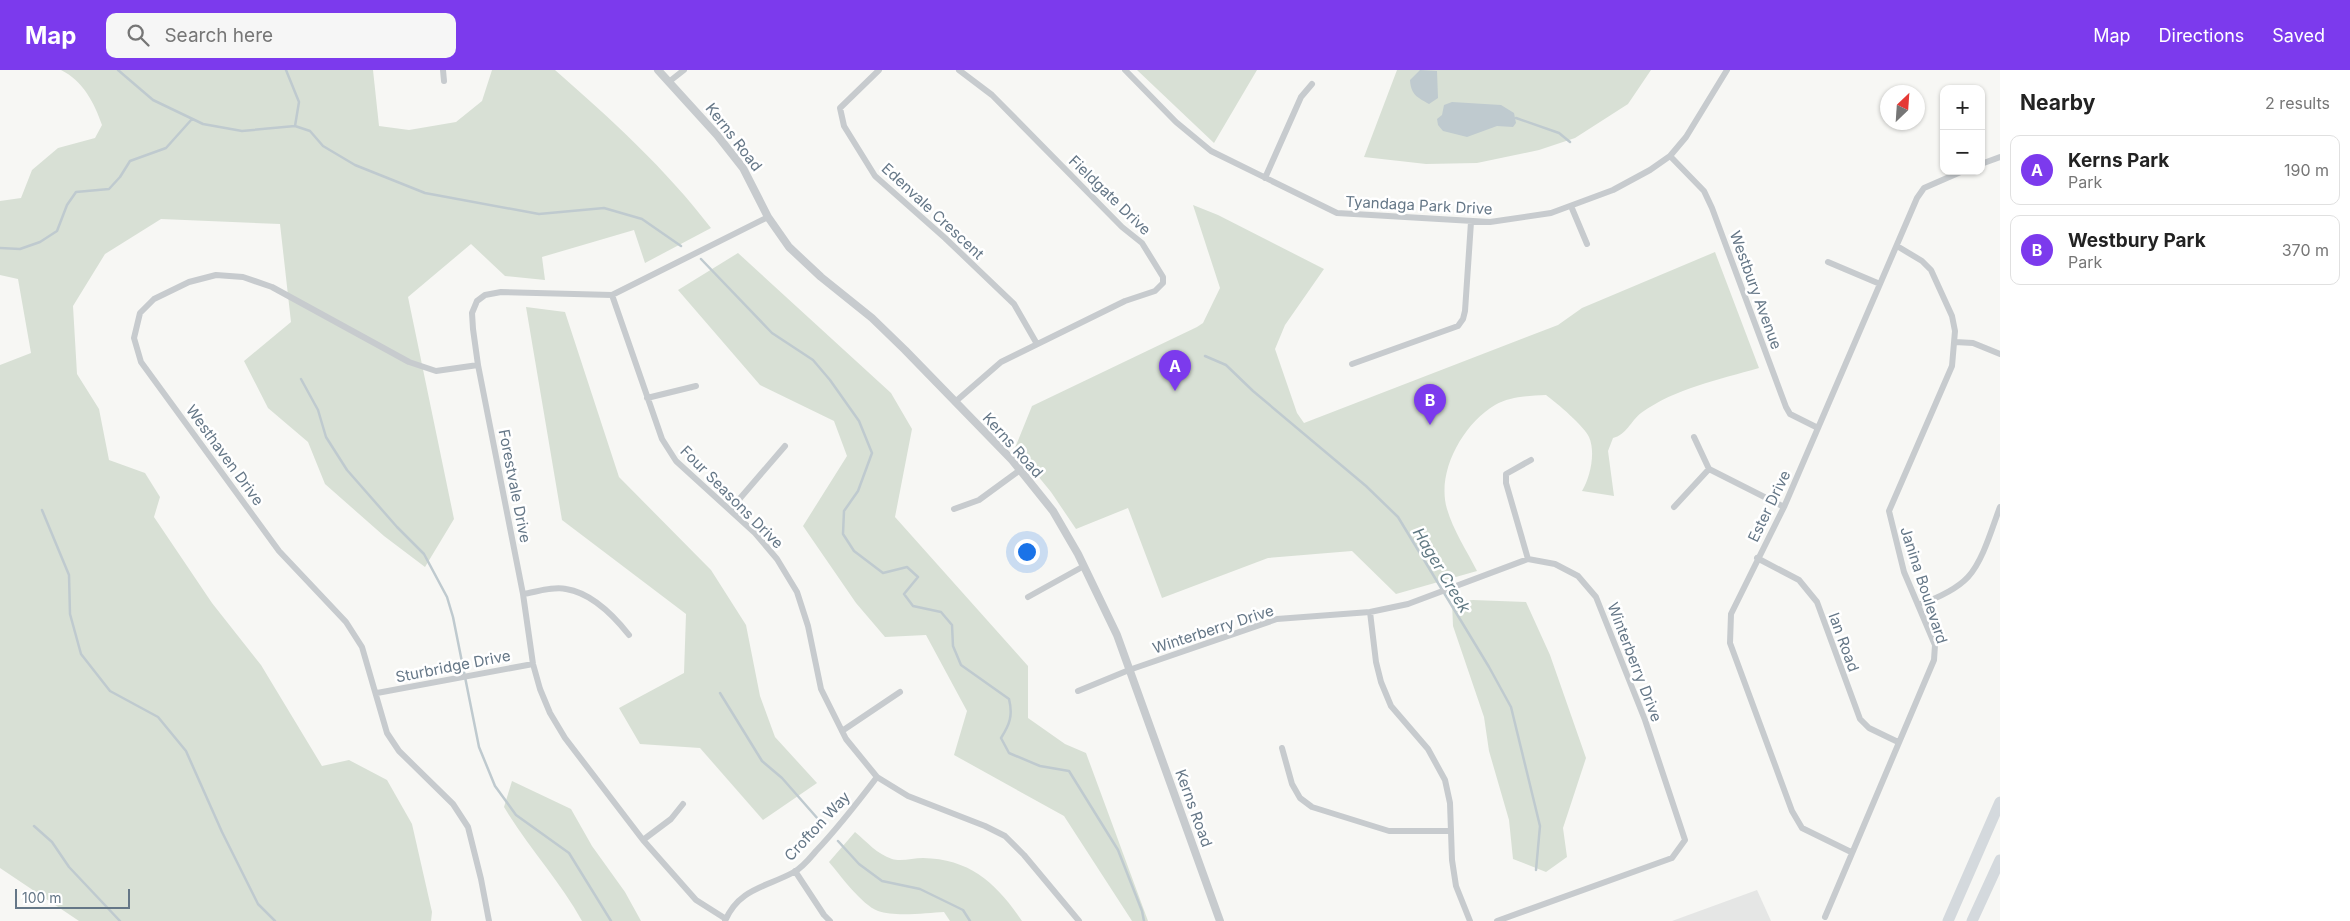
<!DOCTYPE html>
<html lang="en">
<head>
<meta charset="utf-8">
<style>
  body { margin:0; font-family:Inter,sans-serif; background:#f6f6f6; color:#222 }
  .controls { position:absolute; right:15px; top:15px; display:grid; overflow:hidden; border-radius:10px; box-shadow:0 1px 4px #0004 }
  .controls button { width:45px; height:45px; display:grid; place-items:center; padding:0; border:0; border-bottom:1px solid #e0e0e0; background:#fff; color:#222; font:25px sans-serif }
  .compass { position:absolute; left:1880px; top:15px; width:45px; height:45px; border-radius:50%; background:#fff; box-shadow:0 1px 4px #0004; rotate:25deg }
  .scale { position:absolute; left:15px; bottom:12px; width:115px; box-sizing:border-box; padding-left:5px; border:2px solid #657787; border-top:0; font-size:14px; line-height:18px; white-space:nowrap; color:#657787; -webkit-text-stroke:4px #fff; paint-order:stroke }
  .you { position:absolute; left:1026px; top:481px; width:18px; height:18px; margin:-12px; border:4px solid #fff; border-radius:50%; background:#1a73e8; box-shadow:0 0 0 8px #1a73e833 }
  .badge { display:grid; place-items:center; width:32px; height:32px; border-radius:50%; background:#7c3aed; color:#fff; font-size:16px; font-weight:700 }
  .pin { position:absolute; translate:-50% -41px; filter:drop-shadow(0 1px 2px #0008) }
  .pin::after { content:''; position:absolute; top:26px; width:18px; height:15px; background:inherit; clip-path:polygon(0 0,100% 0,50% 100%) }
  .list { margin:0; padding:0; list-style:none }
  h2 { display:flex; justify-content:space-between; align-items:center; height:65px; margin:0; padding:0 20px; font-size:21px }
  h2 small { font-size:16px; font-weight:400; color:#767676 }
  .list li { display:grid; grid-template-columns:32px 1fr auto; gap:15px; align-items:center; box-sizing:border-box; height:70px; margin:0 10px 10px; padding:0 10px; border:1px solid #e0e0e0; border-radius:10px }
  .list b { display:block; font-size:19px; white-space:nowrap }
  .list p { margin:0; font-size:16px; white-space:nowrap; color:#767676 }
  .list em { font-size:16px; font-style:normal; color:#767676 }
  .icon { flex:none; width:28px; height:28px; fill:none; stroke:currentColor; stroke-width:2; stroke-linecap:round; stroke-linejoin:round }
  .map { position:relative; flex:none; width:2000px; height:851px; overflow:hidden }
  header { display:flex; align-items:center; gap:30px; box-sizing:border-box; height:70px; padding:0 25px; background:#7c3aed; color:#fff }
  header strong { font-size:24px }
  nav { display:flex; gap:28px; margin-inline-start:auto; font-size:18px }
  .search { width:350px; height:45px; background:#f6f6f6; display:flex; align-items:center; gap:12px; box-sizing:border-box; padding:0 18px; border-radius:10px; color:#767676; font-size:19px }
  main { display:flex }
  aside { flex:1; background:#fff }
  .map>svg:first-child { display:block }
</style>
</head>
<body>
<header>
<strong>Map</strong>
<div class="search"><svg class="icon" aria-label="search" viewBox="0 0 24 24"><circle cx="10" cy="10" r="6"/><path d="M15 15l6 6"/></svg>Search here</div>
<nav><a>Map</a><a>Directions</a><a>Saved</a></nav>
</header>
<main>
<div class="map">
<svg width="2000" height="851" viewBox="0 0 2000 851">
  <rect width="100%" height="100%" fill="#f7f7f4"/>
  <path fill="#e5e6e5" d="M1757 820 1771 851H1672Z"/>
  <path fill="#d8e0d5" d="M61 0H373L379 56 409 60 456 52 482 31 492 0H555C611 49 665 98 711 158L645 193 634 160 542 187 545 210 505 206 471 174 408 227 454 449 425 497 384 466 325 414 308 372 268 338 244 291 291 252 280 154 161 149 105 184 73 236 77 304 99 339 109 390 145 403 160 427 154 447 212 533 261 595 322 696 349 690 387 710 412 754 432 842 431 851H79L0 798V295L31 283 18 209 0 205V131L21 128 32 100 58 78 95 68 102 55C94 32 83 11 61 0Z
    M1137 0H1257L1214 73Z
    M1397 0H1651L1628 34 1575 68 1539 80 1477 93 1426 94 1364 87Z
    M1193 135 1218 145 1324 199 1285 255 1275 279 1297 343 1304 353 1558 255 1582 238 1715 182 1759 298C1718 310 1676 318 1641 343 1631 351 1626 365 1613 368L1608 381 1614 426 1582 421C1590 408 1596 383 1589 367 1584 356 1557 333 1546 325 1529 326 1511 326 1495 335 1463 354 1436 402 1447 439 1453 460 1467 481 1477 501L1396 524 1352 481 1268 488 1162 528 1128 438 1076 459 1051 422 1015 378 1032 336 1197 257 1203 253 1220 218Z
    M738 183 891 323 912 359 895 447 1028 596V648L1065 674 1086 683 1148 851H1132L1064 746 954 685 967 641 926 565 885 567 856 533 803 456 847 386 834 351 760 315 678 220Z
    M526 237 565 242 619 407 711 500 746 555 760 626 775 667 817 713 763 750 700 678 640 674 619 638 684 603 686 544 562 450Z
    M1473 530 1526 532 1550 585 1586 688 1563 758 1567 787 1546 802 1513 789 1509 750 1489 681 1484 647 1453 556 1452 532Z
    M512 711 571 739 592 776 625 822 641 851H582C560 811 528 777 504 737Z
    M855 762C867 772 877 784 892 789 901 792 913 788 923 788 971 789 997 814 1022 851H950L944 842C927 843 894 847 878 841 862 835 840 805 829 792Z"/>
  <path fill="#bfcacf" d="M1420 0 1437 1 1438 28 1429 34C1417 27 1411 25 1410 10Z
    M1452 32 1501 35 1514 43 1516 53 1513 57 1497 56 1467 67 1443 61 1438 55 1437 49 1442 45 1444 35Z"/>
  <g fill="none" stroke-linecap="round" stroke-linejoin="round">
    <path stroke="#bfcacf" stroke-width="2.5" d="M118 0 153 30 203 54 242 61 295 56 310 61 323 76 355 95 425 123 539 144 604 138 642 149 681 176
      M286 0 299 32 295 56
      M1516 48 1559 63 1570 72
      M0 178 20 179 40 172 57 161 67 135 76 122 109 119 120 107 130 91 166 78 192 49
      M701 189 772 263 813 290 830 310 859 351 872 383 858 421 844 441 843 464 854 481 883 503 907 497 918 507 904 524 913 536 941 542 952 555 953 576 961 595 1009 629C1013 645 1010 654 1001 668L1009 683 1040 696 1069 701 1118 780 1142 841 1144 851
      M1205 286 1226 295 1253 321 1366 416 1398 447 1489 597 1511 637 1540 756 1536 800
      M301 309 318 340 326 367 347 400 397 457 424 484 447 527 453 547 479 677 495 716 516 745 569 783 611 851
      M42 440 69 505 70 544 81 584 110 621 158 647 186 681 222 762 258 834 275 851
      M720 623 762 691 782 708 818 749
      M34 756 52 772 69 797 120 851
      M838 771 859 794 882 811 920 819 963 840 970 851"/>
    <path stroke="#c7cbce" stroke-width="6" d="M443 0 444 11
      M879 0 840 38 844 56 875 106 945 168 1014 234 1037 274
      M1125 0 1176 52 1211 81 1337 143 1490 152 1551 143 1613 120 1650 100 1670 86 1686 67 1727 0
      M670 11 684 0
      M1670 86 1704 121 1712 138 1786 337 1790 344 1818 358
      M1981 94 2000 87
      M1265 108 1301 27 1312 14
      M1571 136 1587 174
      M1828 192 1880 214
      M612 225 662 369 676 391 755 463 777 489 797 522 808 556 821 619 846 669 877 707 908 726 985 756 1005 766 1024 785 1079 851
      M1955 272 1973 273 2000 284
      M1352 294 1458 256 1463 249 1465 241 1471 152
      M478 295 436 301 409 292 272 217 243 207 216 205 189 212 154 229 140 243 134 268 141 292 279 481 346 552 362 577 387 663 399 681 453 734 468 757 481 809 489 851
      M647 328 696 316
      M955 332 1001 292 1125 231 1155 221 1163 213V207L1142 173 1122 157 992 25 959 0
      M1694 367 1709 399 1784 437
      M1674 437 1709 399
      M954 439 979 430 1020 400
      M730 440 785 376
      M1757 488 1799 510 1817 532 1860 649 1869 658 1898 672
      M1528 489 1506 413V404L1531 390
      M523 524C536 522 554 516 566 519 592 523 614 546 629 565
      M1028 527 1084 496
      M1918 535C1935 529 1955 521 1968 507 1983 491 1992 458 2000 437
      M1370 542 1376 592 1381 612 1391 636 1428 679 1445 710 1450 733 1452 790 1456 816 1470 851
      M1078 621 1129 600 1277 549 1370 542 1408 534 1528 489 1555 494 1578 506 1596 527 1645 650 1685 770 1672 788 1497 851
      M377 623 533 594
      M842 661 900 622
      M1282 678 1292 714 1300 728 1312 737 1389 761H1451
      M643 770 671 749 683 734
      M1851 782 1802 758 1792 741 1730 573 1731 544 1784 437 1917 128 1924 118 1963 101
      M795 801 824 845 830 851
      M1825 847 1934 590 1935 575 1904 502 1889 441 1952 296 1955 261 1952 246 1931 200 1922 191 1897 176
      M726 849 696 830 643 770 565 668 550 643 540 619 533 594 523 524 478 295 473 259 472 243 477 231 485 225 501 222 612 225 768 147
      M725 851C739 818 767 817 794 802 803 797 810 788 816 781 838 758 858 732 877 707"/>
    <path stroke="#c7cbce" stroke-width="8" d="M658 0 717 65 743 98 768 147 789 177 821 207 872 248 905 280 1012 390 1053 441 1078 484 1117 565 1220 851"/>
    <path stroke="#d4d9dd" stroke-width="11" d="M1948 851 2000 732
      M1972 851 2000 790"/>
  </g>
  <g text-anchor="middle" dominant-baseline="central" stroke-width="5" stroke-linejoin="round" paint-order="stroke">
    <g font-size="15" fill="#657787" stroke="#fff">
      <text transform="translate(734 67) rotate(52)">Kerns Road</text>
      <text transform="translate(1110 125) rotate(44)">Fieldgate Drive</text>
      <text transform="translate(1419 135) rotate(3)">Tyandaga Park Drive</text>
      <text transform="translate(933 141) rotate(43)">Edenvale Crescent</text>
      <text transform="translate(1756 220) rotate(70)">Westbury Avenue</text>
      <text transform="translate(1013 375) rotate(48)">Kerns Road</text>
      <text transform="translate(225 385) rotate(54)">Westhaven Drive</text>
      <text transform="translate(515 416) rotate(79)">Forestvale Drive</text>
      <text transform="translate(732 427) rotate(45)">Four Seasons Drive</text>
      <text transform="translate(1769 436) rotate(-64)">Ester Drive</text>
      <text transform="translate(1924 515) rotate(72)">Janina Boulevard</text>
      <text transform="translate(1213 559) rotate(-18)">Winterberry Drive</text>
      <text transform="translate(1844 572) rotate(70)">Ian Road</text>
      <text transform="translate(1635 592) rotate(69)">Winterberry Drive</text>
      <text transform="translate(453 596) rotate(-11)">Sturbridge Drive</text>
      <text transform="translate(1194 738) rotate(70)">Kerns Road</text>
      <text transform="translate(817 756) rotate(-47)">Crofton Way</text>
    </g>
    <g font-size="16" font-style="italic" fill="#607983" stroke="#fff">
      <text transform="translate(1442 500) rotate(59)">Hager Creek</text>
    </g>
  </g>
</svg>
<div class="controls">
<button>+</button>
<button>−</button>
</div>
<svg class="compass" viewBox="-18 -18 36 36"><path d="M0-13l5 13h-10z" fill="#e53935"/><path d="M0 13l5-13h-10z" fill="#767676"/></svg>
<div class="scale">100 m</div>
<div class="you"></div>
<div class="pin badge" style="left:1175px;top:321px">A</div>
<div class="pin badge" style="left:1430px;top:355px">B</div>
</div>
<aside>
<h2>Nearby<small>2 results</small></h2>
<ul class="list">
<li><span class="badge">A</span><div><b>Kerns Park</b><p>Park</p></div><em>190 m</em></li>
<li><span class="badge">B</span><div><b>Westbury Park</b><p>Park</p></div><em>370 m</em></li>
</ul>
</aside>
</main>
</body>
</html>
